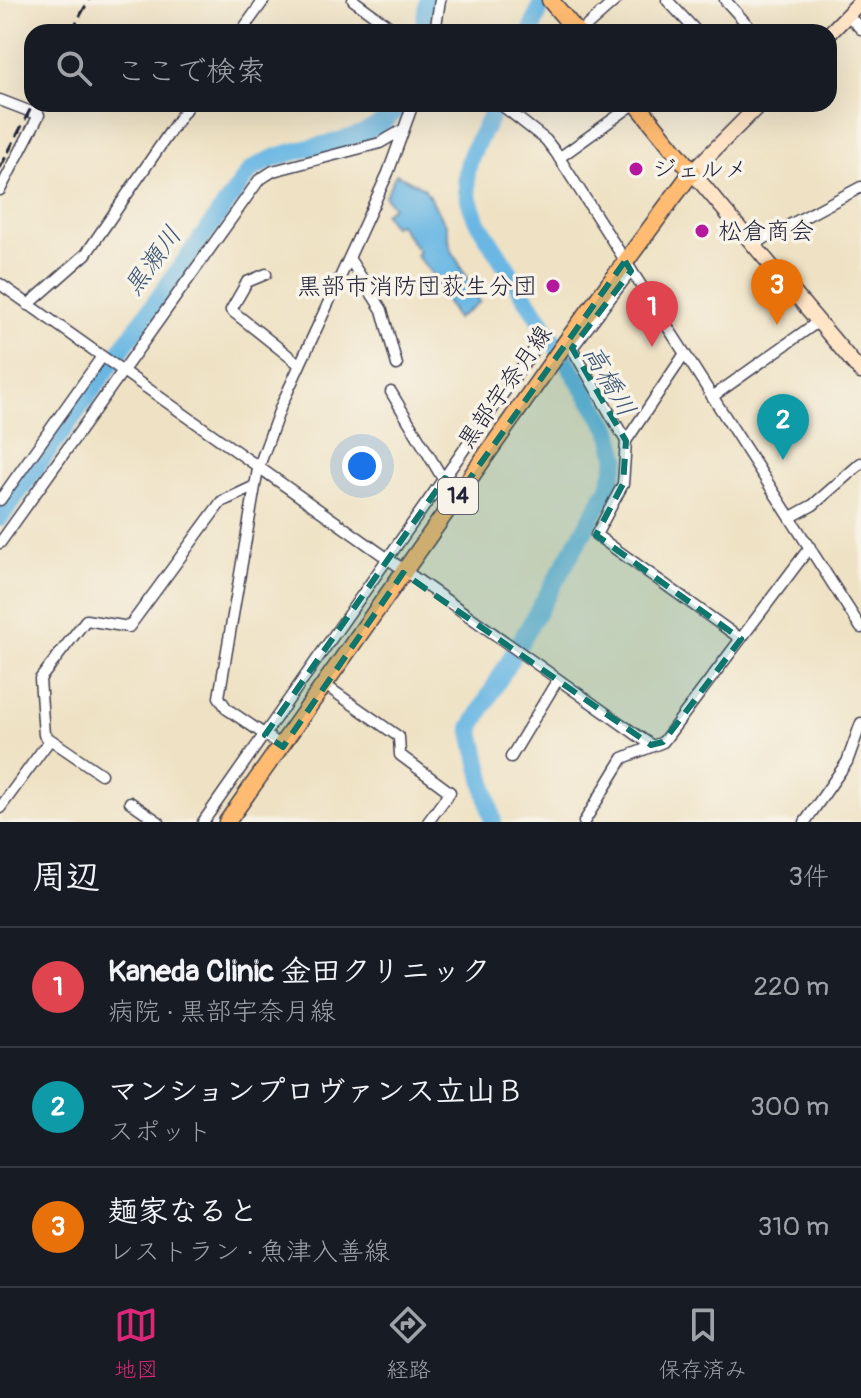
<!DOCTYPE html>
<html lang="ja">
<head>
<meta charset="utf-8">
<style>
  body { margin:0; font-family:Pangolin,"Klee One",sans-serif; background:#242831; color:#f1f3f6 }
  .you { position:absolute; left:362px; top:466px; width:28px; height:28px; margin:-20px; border:6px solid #fff; border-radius:50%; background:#1a73e8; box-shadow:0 0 0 12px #1a73e833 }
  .badge { display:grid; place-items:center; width:52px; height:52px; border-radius:50%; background:#db2777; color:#fff; font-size:26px; font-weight:700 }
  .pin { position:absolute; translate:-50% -66px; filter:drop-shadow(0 2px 4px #0008) }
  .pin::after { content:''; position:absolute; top:42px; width:28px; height:24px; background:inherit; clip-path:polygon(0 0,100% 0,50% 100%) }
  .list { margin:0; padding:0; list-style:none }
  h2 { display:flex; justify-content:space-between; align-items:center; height:104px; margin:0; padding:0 32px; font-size:34px }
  h2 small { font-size:26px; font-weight:400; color:#9ea1a6 }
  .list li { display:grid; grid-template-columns:52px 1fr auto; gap:24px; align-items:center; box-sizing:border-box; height:120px; padding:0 32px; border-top:2px solid #363941 }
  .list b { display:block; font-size:30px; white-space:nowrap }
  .list p { margin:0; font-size:26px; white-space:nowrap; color:#9ea1a6 }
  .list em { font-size:26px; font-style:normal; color:#9ea1a6 }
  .icon { flex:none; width:44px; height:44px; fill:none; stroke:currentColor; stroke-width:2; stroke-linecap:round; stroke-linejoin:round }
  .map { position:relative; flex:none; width:861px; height:822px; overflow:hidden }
  .search { position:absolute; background:#171b24; box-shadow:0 8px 32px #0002; left:24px; right:24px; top:24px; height:88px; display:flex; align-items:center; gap:20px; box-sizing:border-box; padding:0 28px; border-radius:24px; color:#9ea1a6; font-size:30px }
  .sheet { height:464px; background:#171b24 }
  nav { display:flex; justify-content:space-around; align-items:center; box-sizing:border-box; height:112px; border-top:2px solid #363941; background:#171b24; font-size:22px; color:#9ea1a6 }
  nav a { display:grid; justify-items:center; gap:4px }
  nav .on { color:#db2777 }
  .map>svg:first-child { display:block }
</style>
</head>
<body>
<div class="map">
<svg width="861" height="822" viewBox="0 0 861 822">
  <rect width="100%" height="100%" fill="#f7f3e8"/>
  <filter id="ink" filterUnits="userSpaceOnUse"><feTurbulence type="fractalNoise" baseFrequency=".0125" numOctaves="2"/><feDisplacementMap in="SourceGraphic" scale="16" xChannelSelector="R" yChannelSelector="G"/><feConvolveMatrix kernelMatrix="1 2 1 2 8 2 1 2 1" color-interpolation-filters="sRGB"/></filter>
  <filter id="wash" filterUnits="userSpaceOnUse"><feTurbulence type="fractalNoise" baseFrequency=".006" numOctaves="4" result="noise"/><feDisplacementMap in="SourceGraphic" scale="32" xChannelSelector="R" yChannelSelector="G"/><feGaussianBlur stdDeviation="1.8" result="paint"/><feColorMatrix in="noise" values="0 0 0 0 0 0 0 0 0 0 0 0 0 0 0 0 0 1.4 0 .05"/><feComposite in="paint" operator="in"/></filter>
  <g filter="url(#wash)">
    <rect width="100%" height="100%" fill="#efe2c4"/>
    <path fill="#6ab7e3" stroke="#466c8f" stroke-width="2" d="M396 174 424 188 446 224 451 249 480 302 456 319 433 275 416 255 419 252 399 224 393 226 384 213 393 207 385 196Z"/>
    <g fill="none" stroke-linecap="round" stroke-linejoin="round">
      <path stroke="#6ab7e3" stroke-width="18" d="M423 32 428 0
        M531 32 543 0
        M0 518 250 171C295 138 367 153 400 104
        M493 822 471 728 609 487 617 458 610 430 477 221C453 170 474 151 497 104"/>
    </g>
  </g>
  <g filter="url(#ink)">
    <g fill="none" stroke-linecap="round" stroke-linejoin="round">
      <defs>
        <path id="street" d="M353 0 397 32
          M667 0 697 32
          M725 0 754 32
          M848 15 861 29
          M241 32 264 0
          M435 32 440 0
          M580 32 616 0
          M0 100 39 115 0 190
          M500 104 546 140 556 153 861 628
          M559 158 634 104
          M752 245 861 187
          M349 258 382 310 397 365
          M266 274 247 282 231 310 300 365
          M0 284 651 745
          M28 305 86 254 189 104
          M684 355 626 441 623 484 596 535 741 639
          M391 392 440 474 463 488
          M712 397 819 321
          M626 441 572 348 631 271
          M0 500 101 358
          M791 517 813 505 861 463
          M0 543 259 180 273 171 380 143 404 129
          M325 685 399 737 400 755 450 792 428 822
          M283 747 227 709 219 697 258 469 281 406 388 173 413 104
          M511 757 558 679
          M101 774 44 735 40 679 86 620 129 627 221 502 255 486
          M130 802 159 822
          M0 808 49 741
          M203 822 538 344
          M584 822 623 758 663 742 810 547
          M805 822 847 762 861 723"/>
        <path id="secondary" d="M829 34 861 1
          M760 104 692 172 861 372"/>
        <path id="primary" d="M550 0 577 32
          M227 822 566 342 692 172 637 104"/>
      </defs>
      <use href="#street" stroke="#413f50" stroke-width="13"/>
      <use href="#secondary" stroke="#413f50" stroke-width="17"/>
      <use href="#primary" stroke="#413f50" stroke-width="19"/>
      <use href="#street" stroke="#fff" stroke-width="10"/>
      <use href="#secondary" stroke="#ffe4c6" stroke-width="14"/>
      <use href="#primary" stroke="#febb71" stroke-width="16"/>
      <path stroke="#22223b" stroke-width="3" stroke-dasharray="12 6" stroke-linecap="butt" d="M71 32 89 0
        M0 168 33 104"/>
    </g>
  </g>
  <path fill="#0f766e" fill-opacity="0.2" stroke="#0f766e" stroke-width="6" stroke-dasharray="16 10" stroke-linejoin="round" d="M625 261 631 271 572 348 626 441 623 484 596 535 741 639 663 742 651 745 403 573 283 747 265 735 445 478 463 488Z"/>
  <g fill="#b5179e" stroke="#f7f3e8" stroke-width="3">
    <circle cx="636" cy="169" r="8"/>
    <circle cx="702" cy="231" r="8"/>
    <circle cx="553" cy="286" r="8"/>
  </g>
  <g text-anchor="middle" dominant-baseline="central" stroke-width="7" stroke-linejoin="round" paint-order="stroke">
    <rect fill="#f7f3e8" stroke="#62616f" stroke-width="2" x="438" y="478" width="40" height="36" rx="6"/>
    <g font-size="22" font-weight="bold" fill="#22223b">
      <text x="458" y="496">14</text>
    </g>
    <g font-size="24" fill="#22223b" stroke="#f7f3e8" text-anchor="start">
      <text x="652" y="169">ジェルメ</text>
      <text x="718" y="231">松倉商会</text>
      <text x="537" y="286" text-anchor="end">黒部市消防団荻生分団</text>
    </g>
    <g font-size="24" fill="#22223b" stroke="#f7f3e8">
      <text transform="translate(505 387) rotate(-55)">黒部宇奈月線</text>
    </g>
    <g font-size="26" font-style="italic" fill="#3b5676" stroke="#f7f3e8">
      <text transform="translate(153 261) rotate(-54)">黒瀬川</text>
      <text transform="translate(609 381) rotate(60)">高橋川</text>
    </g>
  </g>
</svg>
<div class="you"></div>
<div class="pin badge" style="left:652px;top:347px;background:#e0444e">1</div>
<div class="pin badge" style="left:783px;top:460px;background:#0f9aa8">2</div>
<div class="pin badge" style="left:777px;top:325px;background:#e8710a">3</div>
<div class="search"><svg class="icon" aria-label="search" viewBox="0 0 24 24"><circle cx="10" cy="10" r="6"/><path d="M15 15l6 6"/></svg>ここで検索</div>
</div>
<section class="sheet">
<h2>周辺<small>3件</small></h2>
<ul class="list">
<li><span class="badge" style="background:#e0444e">1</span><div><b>Kaneda Clinic 金田クリニック</b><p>病院 · 黒部宇奈月線</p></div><em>220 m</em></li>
<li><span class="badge" style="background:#0f9aa8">2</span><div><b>マンションプロヴァンス立山Ｂ</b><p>スポット</p></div><em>300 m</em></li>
<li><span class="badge" style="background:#e8710a">3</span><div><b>麺家なると</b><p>レストラン · 魚津入善線</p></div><em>310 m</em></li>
</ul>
</section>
<nav>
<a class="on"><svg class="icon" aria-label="map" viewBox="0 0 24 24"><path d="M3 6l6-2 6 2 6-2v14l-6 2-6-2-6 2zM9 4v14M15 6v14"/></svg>地図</a>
<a><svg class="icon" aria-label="directions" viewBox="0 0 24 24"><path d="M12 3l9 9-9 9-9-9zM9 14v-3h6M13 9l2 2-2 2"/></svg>経路</a>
<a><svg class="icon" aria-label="saved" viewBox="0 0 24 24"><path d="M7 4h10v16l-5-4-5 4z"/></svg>保存済み</a>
</nav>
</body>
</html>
